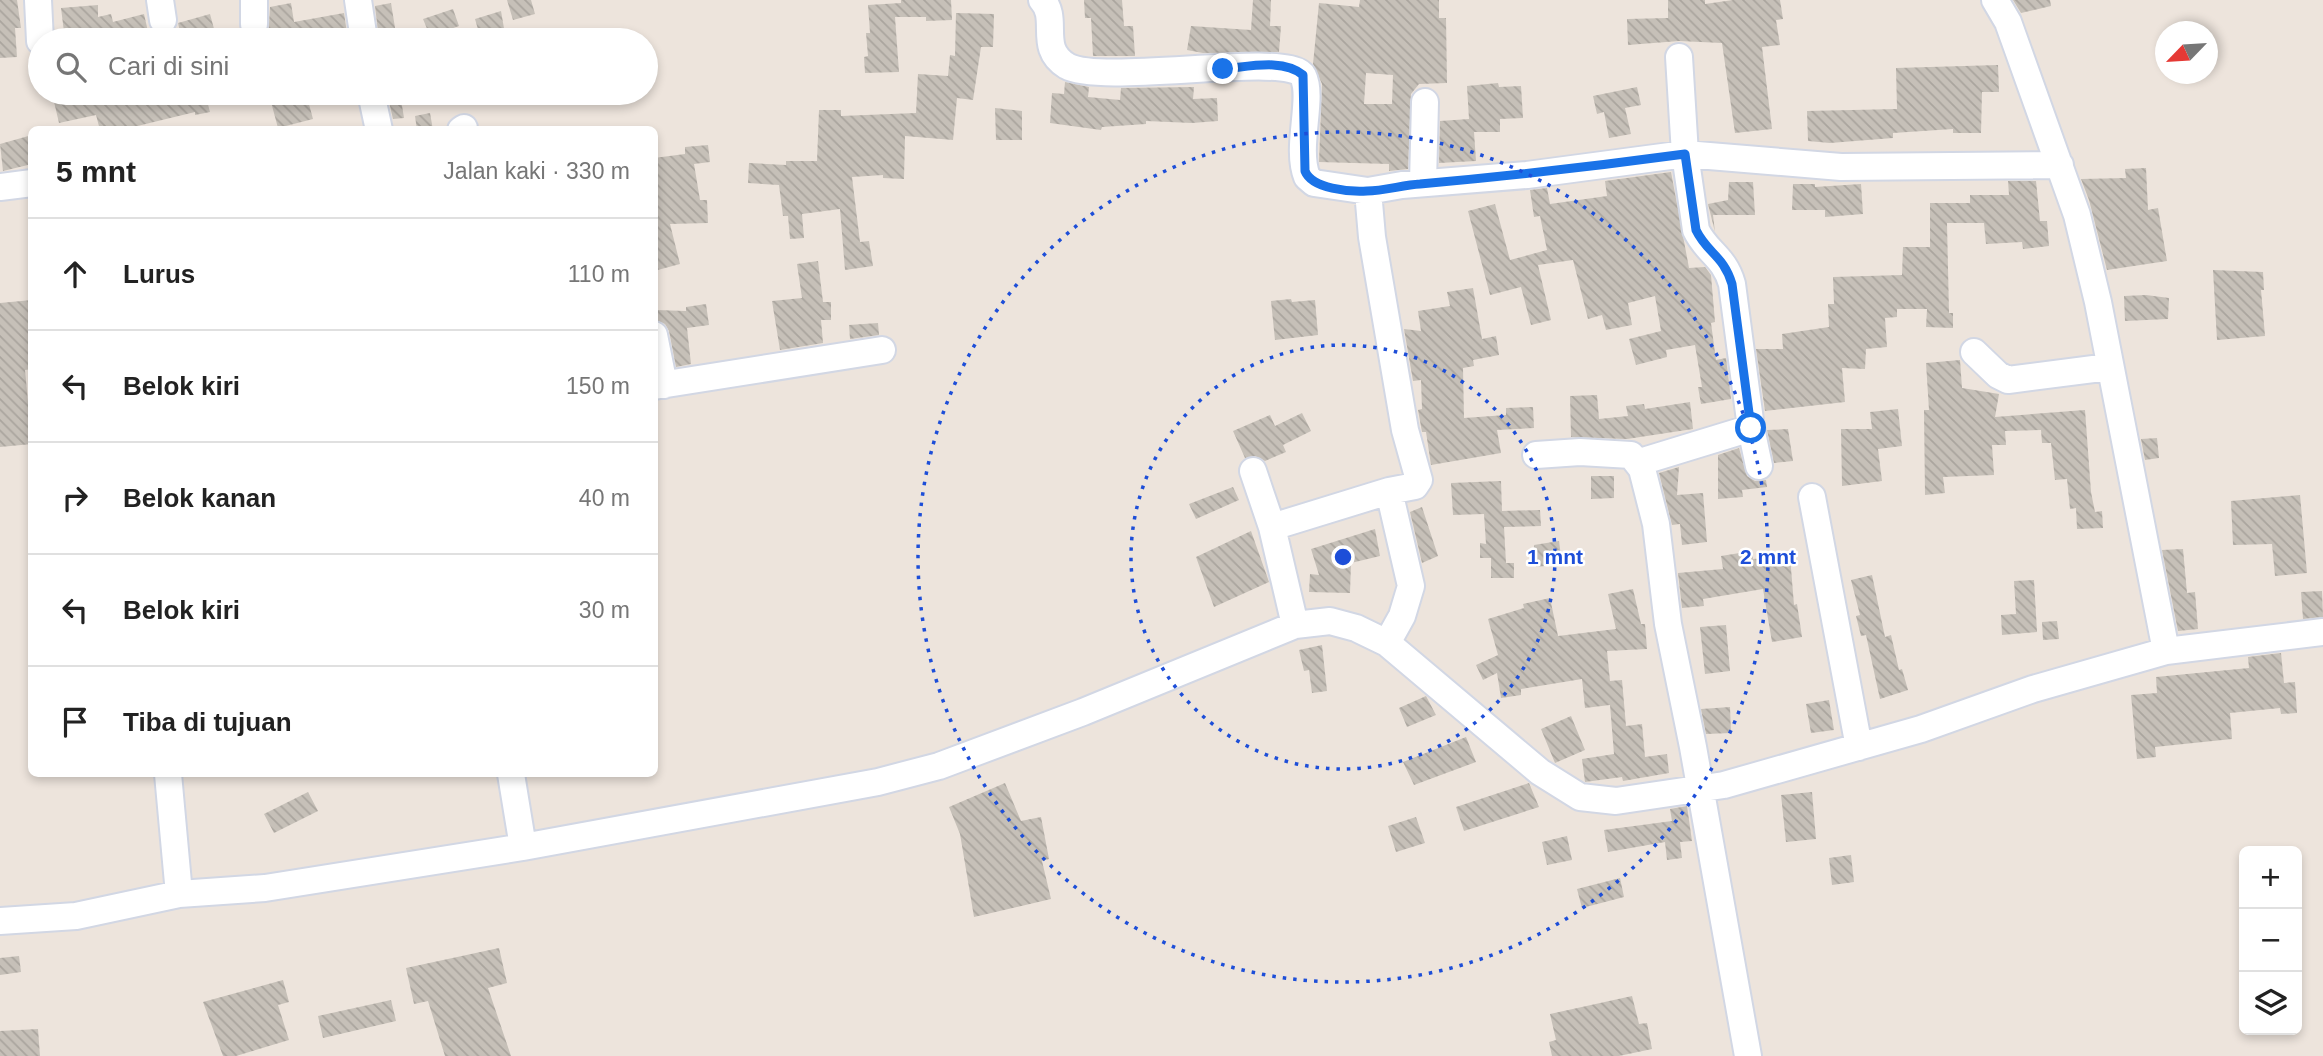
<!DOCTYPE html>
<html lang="id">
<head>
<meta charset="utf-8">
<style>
  body { margin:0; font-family:Arial,sans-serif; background:#f2f2f2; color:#222 }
  .controls { position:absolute; right:21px; bottom:21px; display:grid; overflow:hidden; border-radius:10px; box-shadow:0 4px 10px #0003 }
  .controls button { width:63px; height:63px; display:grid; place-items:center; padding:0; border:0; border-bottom:2px solid #e0e0e0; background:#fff; color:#222; font:35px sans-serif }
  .compass { position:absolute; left:2155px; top:21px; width:63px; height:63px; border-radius:50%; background:#fff; box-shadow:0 4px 10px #0003; rotate:245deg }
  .stop { position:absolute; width:21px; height:21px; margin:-16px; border:5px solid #1a73e8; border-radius:50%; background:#fff }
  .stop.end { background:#1a73e8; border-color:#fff; box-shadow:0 2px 7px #0008 }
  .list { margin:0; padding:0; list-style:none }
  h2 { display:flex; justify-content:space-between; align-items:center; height:91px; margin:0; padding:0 28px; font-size:30px }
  h2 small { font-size:23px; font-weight:400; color:#767676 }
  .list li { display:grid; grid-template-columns:46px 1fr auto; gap:21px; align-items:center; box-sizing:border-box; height:112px; padding:0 28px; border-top:2px solid #e0e0e0 }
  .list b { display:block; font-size:26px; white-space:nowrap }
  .list em { font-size:23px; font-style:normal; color:#767676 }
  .icon { flex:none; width:38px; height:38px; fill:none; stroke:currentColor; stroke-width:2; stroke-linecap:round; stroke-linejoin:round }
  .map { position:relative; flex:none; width:2323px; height:1056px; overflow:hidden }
  .search { position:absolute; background:#fff; box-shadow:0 4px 10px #0003; left:28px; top:28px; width:630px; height:77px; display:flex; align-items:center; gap:18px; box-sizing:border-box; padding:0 24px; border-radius:38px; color:#767676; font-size:26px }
  .panel { position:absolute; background:#fff; box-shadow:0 4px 10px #0003; left:28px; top:126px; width:630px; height:651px; border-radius:10px }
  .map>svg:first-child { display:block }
</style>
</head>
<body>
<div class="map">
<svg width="2323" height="1056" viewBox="0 0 2323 1056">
  <defs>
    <pattern id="building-back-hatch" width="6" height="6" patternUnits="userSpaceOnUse" patternTransform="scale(1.75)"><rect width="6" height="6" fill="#c6c0b8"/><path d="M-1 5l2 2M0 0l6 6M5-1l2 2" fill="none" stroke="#aaa59e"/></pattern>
  </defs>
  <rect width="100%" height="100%" fill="#ede4dc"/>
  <path fill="url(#building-back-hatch)" fill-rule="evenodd" d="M0 0H17L21 28H15L17 57 0 58Z
    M507 0H531L535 14 513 20Z
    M901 0H951L952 20 926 21V17H895L899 72 865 73 864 57 868 56 866 33H870L868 5 901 3Z
    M1084 0H1122L1124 26H1133L1135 56H1093L1091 18H1085Z
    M1253 0H1271L1270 26H1281L1279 52 1203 53 1187 50 1191 26 1251 30Z
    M1360 0H1439V18H1446L1447 83 1419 84 1411 94 1408 169 1389 171V164L1319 162 1322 84 1313 64 1319 3 1359 7ZM1366 73 1393 75 1392 104H1364Z
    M1668 0H1705V4L1733 0H1780L1783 19 1776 20 1780 45 1762 47 1772 129 1735 133 1722 43 1679 41 1628 45 1627 19 1668 18Z
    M2013 0H2050L2051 6 2021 13Z
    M291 3 294 22 344 13 348 40H268L270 7Z
    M391 3 397 40H379L375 6Z
    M98 5V17L111 14 113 22 144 14 149 36 133 40H121L120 36 102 40H65L61 8Z
    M453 9 459 26 430 36 423 19Z
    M501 11 506 40H481L475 19Z
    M956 13 994 14 993 47H981L973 100 957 98 953 140 905 136 904 179 883 178V175L852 177 860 242 869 241 873 266 845 270 840 209 802 214 804 238 790 239 788 216H783L779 185 748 183 749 163 786 165V161H817L819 110H841V116L916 113 918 74 948 76 950 55 955 56Z
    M210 14 217 40H182L178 23Z
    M1998 65 1999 92H1982L1981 133H1953V129L1893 133V138L1830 143 1808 141 1807 111 1897 109 1896 68Z
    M1065 82 1089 87 1088 97 1120 100 1121 88 1194 87 1193 99 1217 98 1218 121 1192 123 1146 121V124L1102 127 1101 130 1050 123 1052 93 1064 94Z
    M1498 83 1499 87 1521 86 1523 118 1500 119V132H1474L1476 161 1439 163 1440 121 1469 119 1467 86Z
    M1637 87 1641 105 1625 108 1631 134 1609 138 1604 112 1597 114 1593 96Z
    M52 93H80L82 98 105 93H178L179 99 205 93 210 112 195 115V112L121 130H100L96 115 59 123Z
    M306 93 313 119 278 128 271 102Z
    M387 93H400L404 118 393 119Z
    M995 108 1022 111V140H996Z
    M430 113 433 130H417L415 116Z
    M32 135V164L3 171 0 144Z
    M708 145 710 162 694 164 700 200H707L708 223 670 224 680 264 654 271V158L685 154V147Z
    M2146 168 2148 210 2158 208 2167 261 2107 270 2089 200 2081 179 2126 178 2125 169Z
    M1671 172 1689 268 1705 267 1711 275 1715 322 1711 323 1716 360 1726 358 1731 399 1701 404 1698 387H1702L1695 345 1666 350 1667 357 1636 365 1629 339 1661 331 1655 296 1628 303 1632 325 1606 330 1602 315 1588 319 1573 260 1538 265 1551 320 1531 325 1521 287 1490 295 1468 211 1495 204 1510 260 1547 250 1540 216 1534 217 1530 190 1547 188 1550 204 1607 196 1605 181Z
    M2008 181H2036L2040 221H2047L2049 246 2023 249 2022 242 1986 244 1984 223H1947L1949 313H1953V328L1926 327 1927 309H1897V317L1885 318 1887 347 1866 349 1865 369 1842 368 1845 402 1765 411 1756 349H1783L1782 334 1829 327 1828 304H1834L1833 277 1902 275 1903 247H1930V203H1970V195H2009Z
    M1729 182H1753L1755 215H1713L1715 232 1708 204 1728 200Z
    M1793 184H1815V187L1861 184 1863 214 1825 217V210H1792Z
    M818 261 823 302H831V320H821L823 343 780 350 772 301 802 298 797 264Z
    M2213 270 2263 272 2264 290H2261L2265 336 2217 340Z
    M1473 288 1482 339 1496 336 1499 355 1473 360 1474 366 1463 368 1464 418 1506 415V408L1533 407 1534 428 1497 430 1501 453 1431 465 1426 432H1422L1418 410 1422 409 1421 380 1413 381 1404 329 1421 331 1418 311 1450 306 1447 292Z
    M2146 295 2169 298 2168 319 2125 321 2124 296Z
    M1291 299 1292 302 1315 300 1318 335 1275 340 1271 301Z
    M32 300V369L25 370 32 444 0 447V303Z
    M706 304 709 325 687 328 691 364 676 367 669 331 665 324 656 320V310L686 311V307Z
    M878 323 879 335 850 339 849 325Z
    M1960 360 1962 388 1999 394 1995 417 2085 410 2091 492 2095 512 2102 511 2103 528 2077 529 2076 508 2070 509 2067 479 2055 480 2051 443H2042L2041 430 2005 431 2006 445H1992L1994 475 1943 477 1945 493 1925 495 1924 410H1929L1926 363Z
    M1597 395 1599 419 1628 416 1626 406 1644 404 1645 409 1690 402 1693 429 1627 439 1571 437 1570 396Z
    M1898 409 1902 446 1878 449 1882 481 1842 486 1841 429H1872L1870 412Z
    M1302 413 1311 431 1283 445 1286 452 1265 461 1255 456 1245 458 1233 431 1270 415 1275 426Z
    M1788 429 1793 461 1774 463 1767 430Z
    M2157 438 2159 458 2145 460 2141 439Z
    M1739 448 1747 476 1755 481 1766 480 1767 487 1742 490 1743 497 1718 499V455Z
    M1679 467 1677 495 1703 493 1707 542 1682 545 1680 524 1672 525 1659 473Z
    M1591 476H1614V498L1591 499Z
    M1501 481 1502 511 1540 510 1541 526 1504 527 1506 563H1514V578H1491V558H1480V543L1486 544 1484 514 1453 515 1451 483Z
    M1233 487 1239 500 1196 519 1189 504Z
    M2300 495 2307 573 2275 576 2272 544 2233 545 2231 501Z
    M1422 507 1438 556 1422 563 1410 512Z
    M1375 529 1380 556 1351 563 1350 593 1309 592 1310 574 1319 575 1311 549Z
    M1251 531 1269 582 1214 607 1196 557Z
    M1559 541 1562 564 1536 567 1534 545Z
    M2183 549 2187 593 2195 592 2198 629 2178 631 2162 550Z
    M1752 551 1753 559 1790 556 1794 605 1797 604 1802 637 1772 642 1763 589 1703 599 1704 606 1682 608 1678 573 1723 569 1721 556Z
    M1872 575 1885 637 1891 635 1899 670 1902 669 1908 690 1880 699 1866 635 1861 636 1856 616 1860 615 1851 580Z
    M2034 580 2037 632 2002 635 2001 615 2016 614 2014 581Z
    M1633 589 1641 624H1645L1647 649 1607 651 1610 681 1622 680 1626 726 1642 724 1645 757 1667 754 1669 773 1623 781 1622 777 1585 782 1582 759 1614 754 1610 705 1585 708 1582 679 1521 689V695L1501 698 1497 673 1483 680 1476 665 1498 655 1488 619 1524 608 1523 604 1550 598 1558 636 1616 629 1608 594Z
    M2322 591 2323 617 2303 619 2301 592Z
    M2057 621 2059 639 2043 640 2042 622Z
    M1726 625 1730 671 1705 674 1700 627Z
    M1322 645 1327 691 1312 693 1309 670 1304 671 1299 650Z
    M2281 653 2284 683 2295 682 2297 713 2281 714 2280 708 2230 713 2232 739 2155 747 2156 757 2137 759 2131 695 2157 693 2156 677 2249 668 2248 657Z
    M1426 696 1436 715 1407 727 1399 708Z
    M1829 700 1834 730 1811 733 1806 704Z
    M1730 707 1731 733 1706 734 1701 709Z
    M1571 716 1585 750 1555 763 1541 729Z
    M1466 737 1476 762 1414 785 1403 762Z
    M1005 783 1021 821 1041 817 1049 859 1042 861 1051 899 974 917 960 834 949 807Z
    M1529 783 1539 807 1464 831 1456 807Z
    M308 792 318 811 274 833 264 814Z
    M1812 792 1816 839 1786 842 1781 795Z
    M1687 806 1692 841 1680 842 1682 858 1667 860 1665 842 1608 852 1604 830 1672 821 1670 809Z
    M1416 817 1425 843 1396 852 1388 826Z
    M1567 836 1572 860 1547 865 1542 842Z
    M1851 855 1854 882 1832 885 1829 858Z
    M1620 878 1624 897 1582 908 1577 889Z
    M499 948 507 983 488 988 511 1056H445L428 1001 414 1004 406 968Z
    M19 956 21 972 0 975V958Z
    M283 980 289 1002 278 1005 289 1040 236 1056H223L203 1002Z
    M1632 996 1639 1024 1647 1023 1652 1049 1619 1056H1552L1549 1042 1556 1040 1550 1014Z
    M391 1000 396 1021 323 1038 318 1016Z
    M38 1029 40 1056H0V1031Z"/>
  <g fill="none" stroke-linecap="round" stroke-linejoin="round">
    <defs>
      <path id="minor" d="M38 0 40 41
        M160 0 163 20
        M254 0V24
        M358 0 364 40
        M1042 0C1060 19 1037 48 1067 66 1103 86 1291 51 1303 76 1314 98 1295 147 1307 177L1314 183 1368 191
        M1995 0 2008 22 2077 215 2098 302 2166 651
        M1679 57 1685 154 1696 230C1707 253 1724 256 1732 284L1751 428 1759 466
        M371 93 379 130
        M461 130 464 128
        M1423 183 1425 102
        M0 187 32 183
        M654 335 664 385
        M1974 352 1998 375 2008 380 2109 367
        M654 386 882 350
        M1536 455 1580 452 1631 455 1642 469 1656 524 1668 624 1693 747 1748 1056
        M1640 462 1751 428
        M1253 471 1272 527 1295 625
        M1812 497 1859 747
        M1272 527 1389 491
        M1387 643 1402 616 1411 586 1389 491 1415 486 1419 480 1405 430 1372 237 1368 191 1402 185 1527 175 1685 154 1841 167 2060 165
        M168 774 179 894
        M511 774 523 847
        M0 921 76 916 179 894 265 888 523 847 878 782 939 766 1083 712 1295 625 1330 621 1356 628 1387 643 1540 772 1580 797 1616 801 1724 785 1921 729 2033 689 2166 651 2323 632"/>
    </defs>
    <use href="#minor" stroke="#d2d7e4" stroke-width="30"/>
    <use href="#minor" stroke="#fff" stroke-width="26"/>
  </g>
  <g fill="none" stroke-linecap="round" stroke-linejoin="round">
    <path stroke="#1a73e8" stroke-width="9" d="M1223 69C1248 67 1283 58 1303 75L1305 171C1312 189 1350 192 1367 191 1384 191 1403 185 1420 184 1509 176 1597 166 1685 154L1696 230C1707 253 1724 256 1732 284L1751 428"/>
  </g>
  <g fill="none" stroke="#1d4ed8" stroke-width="3.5" stroke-dasharray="3.5 7">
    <circle cx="1343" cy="557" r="212"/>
    <circle cx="1343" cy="557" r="425"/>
  </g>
  <circle cx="1343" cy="557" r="10" fill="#1d4ed8" stroke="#fff" stroke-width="3.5"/>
  <g font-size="21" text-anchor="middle" font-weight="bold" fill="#1d4ed8" stroke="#fff" stroke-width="5" stroke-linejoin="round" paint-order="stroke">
    <text x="1555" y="564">1 mnt</text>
    <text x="1768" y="564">2 mnt</text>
  </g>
</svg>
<div class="controls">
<button>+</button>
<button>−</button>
<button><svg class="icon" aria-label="layers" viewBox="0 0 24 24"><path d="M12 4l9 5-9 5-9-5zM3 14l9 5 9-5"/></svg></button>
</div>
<svg class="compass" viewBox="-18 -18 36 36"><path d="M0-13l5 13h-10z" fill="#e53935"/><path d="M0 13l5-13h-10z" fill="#767676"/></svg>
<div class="stop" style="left:1751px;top:428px"></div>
<div class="stop end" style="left:1223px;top:69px"></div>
<div class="search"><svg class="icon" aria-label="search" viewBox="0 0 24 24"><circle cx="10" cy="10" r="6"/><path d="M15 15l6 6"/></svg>Cari di sini</div>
<section class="panel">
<h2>5 mnt<small>Jalan kaki · 330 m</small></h2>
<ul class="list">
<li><svg class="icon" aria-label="ahead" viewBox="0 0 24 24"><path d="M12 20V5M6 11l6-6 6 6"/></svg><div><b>Lurus</b></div><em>110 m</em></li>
<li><svg class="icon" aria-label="left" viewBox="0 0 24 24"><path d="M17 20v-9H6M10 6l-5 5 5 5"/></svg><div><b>Belok kiri</b></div><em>150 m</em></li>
<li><svg class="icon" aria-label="right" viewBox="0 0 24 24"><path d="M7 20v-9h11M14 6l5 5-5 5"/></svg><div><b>Belok kanan</b></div><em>40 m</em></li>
<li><svg class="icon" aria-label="left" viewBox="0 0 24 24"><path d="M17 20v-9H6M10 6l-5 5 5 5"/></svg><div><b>Belok kiri</b></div><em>30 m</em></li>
<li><svg class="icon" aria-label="arrive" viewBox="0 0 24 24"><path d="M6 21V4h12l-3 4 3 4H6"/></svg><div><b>Tiba di tujuan</b></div></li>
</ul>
</section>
</div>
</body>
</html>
